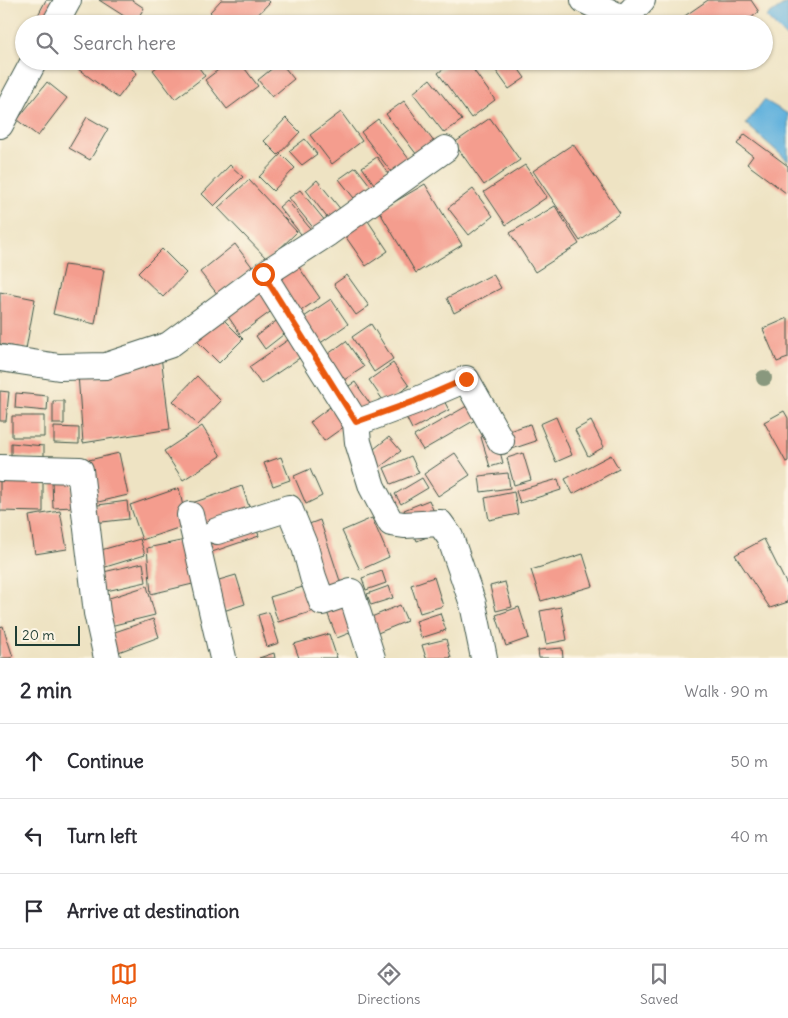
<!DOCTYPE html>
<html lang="en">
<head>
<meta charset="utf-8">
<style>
  body { margin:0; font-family:Delius,sans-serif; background:#f7f7f7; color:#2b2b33 }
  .scale { position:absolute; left:15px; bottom:12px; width:65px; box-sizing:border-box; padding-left:5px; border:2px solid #1f3d34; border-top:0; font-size:14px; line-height:18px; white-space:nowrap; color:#1f3d34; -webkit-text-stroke:4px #fcf5e5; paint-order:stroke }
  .stop { position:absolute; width:15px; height:15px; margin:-11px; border:4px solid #ea580c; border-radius:50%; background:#fff }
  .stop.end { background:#ea580c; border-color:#fff; box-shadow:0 1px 5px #0008 }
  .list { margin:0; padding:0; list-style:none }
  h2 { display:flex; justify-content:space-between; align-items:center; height:65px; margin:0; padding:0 20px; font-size:21px }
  h2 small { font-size:16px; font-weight:400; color:#7c7c81 }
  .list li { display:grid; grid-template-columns:32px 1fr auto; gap:15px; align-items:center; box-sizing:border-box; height:75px; padding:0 20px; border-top:1px solid #e1e1e2 }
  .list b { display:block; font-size:19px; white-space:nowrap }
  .list em { font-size:16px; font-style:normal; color:#7c7c81 }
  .icon { flex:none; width:28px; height:28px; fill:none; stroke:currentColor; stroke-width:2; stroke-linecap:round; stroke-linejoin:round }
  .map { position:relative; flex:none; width:788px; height:658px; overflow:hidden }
  .search { position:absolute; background:#fff; box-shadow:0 1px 4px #0004; left:15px; right:15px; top:15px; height:55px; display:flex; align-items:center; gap:12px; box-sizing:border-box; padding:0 18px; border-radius:28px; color:#7c7c81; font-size:19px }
  .sheet { height:290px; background:#fff }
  nav { display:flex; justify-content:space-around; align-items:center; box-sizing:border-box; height:70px; border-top:1px solid #e1e1e2; background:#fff; font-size:14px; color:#7c7c81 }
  nav a { display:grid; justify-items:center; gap:2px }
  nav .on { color:#ea580c }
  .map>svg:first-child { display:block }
</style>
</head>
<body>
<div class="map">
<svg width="788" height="658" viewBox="0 0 788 658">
  <rect width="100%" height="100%" fill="#fcf5e5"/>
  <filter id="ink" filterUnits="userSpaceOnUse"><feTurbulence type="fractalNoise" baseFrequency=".02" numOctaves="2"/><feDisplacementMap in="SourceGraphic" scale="10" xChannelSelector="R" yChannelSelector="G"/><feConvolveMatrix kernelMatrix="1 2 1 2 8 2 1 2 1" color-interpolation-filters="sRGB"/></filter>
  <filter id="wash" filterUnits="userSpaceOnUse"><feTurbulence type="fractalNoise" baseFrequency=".0096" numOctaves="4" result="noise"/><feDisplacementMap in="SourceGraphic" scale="20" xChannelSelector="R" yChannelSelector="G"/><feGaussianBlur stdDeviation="1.12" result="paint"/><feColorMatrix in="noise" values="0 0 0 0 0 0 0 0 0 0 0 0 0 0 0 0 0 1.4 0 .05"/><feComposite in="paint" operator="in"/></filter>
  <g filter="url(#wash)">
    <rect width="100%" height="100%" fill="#eee3c3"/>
    <path fill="#63b2dd" stroke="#417888" d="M788 2V39L766 17Z
      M764 100 788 114V161L746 124Z"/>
    <g id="blocks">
      <path fill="#f49d8e" d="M46 0H54L44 20 37 17Z
        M99 0H132L144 8 135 23Z
        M221 0H268L270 2 249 24H222L210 12Z
        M708 0H751L759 12 742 24H673Z
        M84 61H122L137 73 118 98 78 69Z
        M165 61H194L205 76 175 99 153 70Z
        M230 61H239L258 86 227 109 205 80Z
        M453 61H467L495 100 471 118 438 73Z
        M489 61H513L525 78 509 89Z
        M280 62 294 79 272 97 258 80Z
        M430 79 462 120 444 133 413 93Z
        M47 82 67 98 38 136 17 120Z
        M404 101 434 142 417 155 386 114Z
        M341 112 362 141 332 164 310 135Z
        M87 117 108 129 90 160 69 148Z
        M286 118 300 132 278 155 264 141Z
        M490 118 520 160 484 185 454 143Z
        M378 119 409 159 392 173 361 132Z
        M745 134 788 166V191L786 193 747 164 753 156 737 144Z
        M305 139 317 154 302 165 289 151Z
        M573 144 620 213 580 241 533 171Z
        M281 154 295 168 273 191 259 177Z
        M377 157 391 177 376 187 362 167Z
        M230 165 243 177 214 206 202 194Z
        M525 165 547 197 506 225 484 192Z
        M356 167 373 189 357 202 339 179Z
        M249 180 297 232 268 260 218 208Z
        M317 180 342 211 329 220 306 190Z
        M425 184 462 245 416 273 379 211Z
        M473 189 493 216 469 235 448 208Z
        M300 190 326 222 315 230 289 198Z
        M287 200 313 232 305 239 279 207Z
        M555 206 579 244 535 272 510 233Z
        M366 218 388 251 366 266 343 233Z
        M235 244 253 268 218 295 200 272Z
        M162 249 186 273 163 297 138 273Z
        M296 263 320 298 299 312 276 277Z
        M64 265 104 270 95 324 53 314Z
        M493 274 501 288 454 313 447 298Z
        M347 275 369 306 356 315 334 284Z
        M261 281 277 307 240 334 223 309Z
        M0 292 35 299 26 349 0 344Z
        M331 299 348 324 319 344 301 319Z
        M219 315 243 339 219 363 195 339Z
        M788 318V358L777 362 763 329Z
        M279 319 288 331 265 349 256 336Z
        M371 324 393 359 374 372 352 337Z
        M288 340 301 357 261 384 249 367Z
        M346 341 364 367 341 382 324 357Z
        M161 356 170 429 83 443 78 374Z
        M393 363 409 386 385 403 369 380Z
        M197 376 221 401 198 425 173 401Z
        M355 382 373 408 361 416 343 390Z
        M436 386 449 410 412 429 400 405Z
        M0 391 9 392 6 421H0Z
        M16 393 48 396 47 411 15 408Z
        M53 401H64V424H53Z
        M474 402 482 416 423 450 414 436Z
        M330 407 345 426 324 441 310 422Z
        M784 411 788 418V461L786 462 764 422Z
        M12 416H44V437H12Z
        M556 417 572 455 556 462 540 424Z
        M591 421 604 447 588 456 575 430Z
        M530 424 536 441 506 451 500 434Z
        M202 426 221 456 183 480 164 451Z
        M54 427 79 428V444L54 443Z
        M495 433 503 463 490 467 481 437Z
        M389 437 401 451 376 470 365 456Z
        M11 443 44 446V458L11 455Z
        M119 453 128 495 94 503 89 460Z
        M455 453 470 475 438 496 424 474Z
        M523 453 531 480 514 485 507 458Z
        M611 455 619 469 573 494 565 479Z
        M411 456 419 473 391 484 384 468Z
        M281 457 290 480 273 486 264 463Z
        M310 469 322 496 306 504 294 476Z
        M508 473 510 488 481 492 479 476Z
        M0 475H43V512L0 511Z
        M422 478 428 488 401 504 395 494Z
        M558 479 561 490 520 503 516 491Z
        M72 480 74 507 53 508 52 481Z
        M242 486 259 536 209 553 192 503Z
        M179 488 187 525 142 540 130 505Z
        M514 492 518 514 489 520 485 498Z
        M429 500 442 531 417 541 404 510Z
        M127 501 129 519 93 523 91 506Z
        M60 511 67 549 35 554 29 516Z
        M372 518 389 557 360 570 342 531Z
        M320 520 341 584 322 591 301 527Z
        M140 539 145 555 99 569 94 552Z
        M190 539 201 582 151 594 147 548Z
        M764 539 788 587V602L770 608 735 555Z
        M583 554 593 586 541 601 531 570Z
        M143 563 146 582 102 592 99 573Z
        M382 571 386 583 366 590 362 578Z
        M236 575 245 604 211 615 202 585Z
        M434 577 443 606 420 613 411 585Z
        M505 582 512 607 496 611 490 586Z
        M147 586 155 615 106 627 100 601Z
        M306 586 314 611 278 622 270 597Z
        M389 586 393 598 371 605 367 594Z
        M345 599 357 630 337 638 325 607Z
        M400 605 407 621 368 637 362 621Z
        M519 607 529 638 506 646 496 615Z
        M561 607 567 640 546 644 540 611Z
        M269 612 279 643 267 647 258 615Z
        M440 613 446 630 421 638 416 621Z
        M153 619 159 637 113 654 106 635Z
        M3 626 13 657 9 658H0V627Z
        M329 634 337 658H299L294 644Z
        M446 639 451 658H426L422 645Z
        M562 648 563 658H539L538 650Z
        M274 653 275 658H259Z"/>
    </g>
  </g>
  <g filter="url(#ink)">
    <use href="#blocks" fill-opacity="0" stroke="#3e5649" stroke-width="1"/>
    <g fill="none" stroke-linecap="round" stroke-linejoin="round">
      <defs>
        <path id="minor" d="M584 0 624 19 642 0
          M55 24 68 0
          M0 125 34 61
          M263 275 328 233 445 149
          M0 358 59 367 106 366 169 345 263 275 356 423
          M0 468 80 470 97 613 107 658
          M190 515 223 658
          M217 531 289 508 305 547 313 577 322 602 351 592 372 658
          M484 658 473 604 450 537 440 523 404 525 391 523 372 487 358 442 356 423 415 401 466 379 501 441"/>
      </defs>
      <use href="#minor" stroke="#3e5649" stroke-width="28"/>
      <use href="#minor" stroke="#fff" stroke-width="26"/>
    </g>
    <circle fill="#89987e" cx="764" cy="378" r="8"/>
  </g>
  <g fill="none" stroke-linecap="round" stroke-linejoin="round" filter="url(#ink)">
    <path stroke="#ea580c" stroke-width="6" d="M263 274 356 422 415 401 466 379"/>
  </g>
</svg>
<div class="scale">20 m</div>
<div class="stop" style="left:263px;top:274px"></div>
<div class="stop end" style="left:466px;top:379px"></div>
<div class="search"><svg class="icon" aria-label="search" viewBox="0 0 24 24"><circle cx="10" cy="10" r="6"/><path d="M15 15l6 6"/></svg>Search here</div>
</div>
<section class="sheet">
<h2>2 min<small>Walk · 90 m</small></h2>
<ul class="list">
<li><svg class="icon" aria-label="ahead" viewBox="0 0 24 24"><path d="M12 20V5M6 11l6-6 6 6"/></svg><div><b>Continue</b></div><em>50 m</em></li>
<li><svg class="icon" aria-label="left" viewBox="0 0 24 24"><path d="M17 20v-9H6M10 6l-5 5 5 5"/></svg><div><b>Turn left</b></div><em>40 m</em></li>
<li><svg class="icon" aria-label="arrive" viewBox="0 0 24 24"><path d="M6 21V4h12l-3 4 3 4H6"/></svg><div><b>Arrive at destination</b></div></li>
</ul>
</section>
<nav>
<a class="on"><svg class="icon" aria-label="map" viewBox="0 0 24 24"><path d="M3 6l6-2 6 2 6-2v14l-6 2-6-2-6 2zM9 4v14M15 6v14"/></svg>Map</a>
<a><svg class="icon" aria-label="directions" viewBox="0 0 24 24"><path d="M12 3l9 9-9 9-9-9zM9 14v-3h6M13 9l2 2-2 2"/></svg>Directions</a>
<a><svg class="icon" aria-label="saved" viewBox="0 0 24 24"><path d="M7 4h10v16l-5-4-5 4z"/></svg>Saved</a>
</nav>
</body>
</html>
